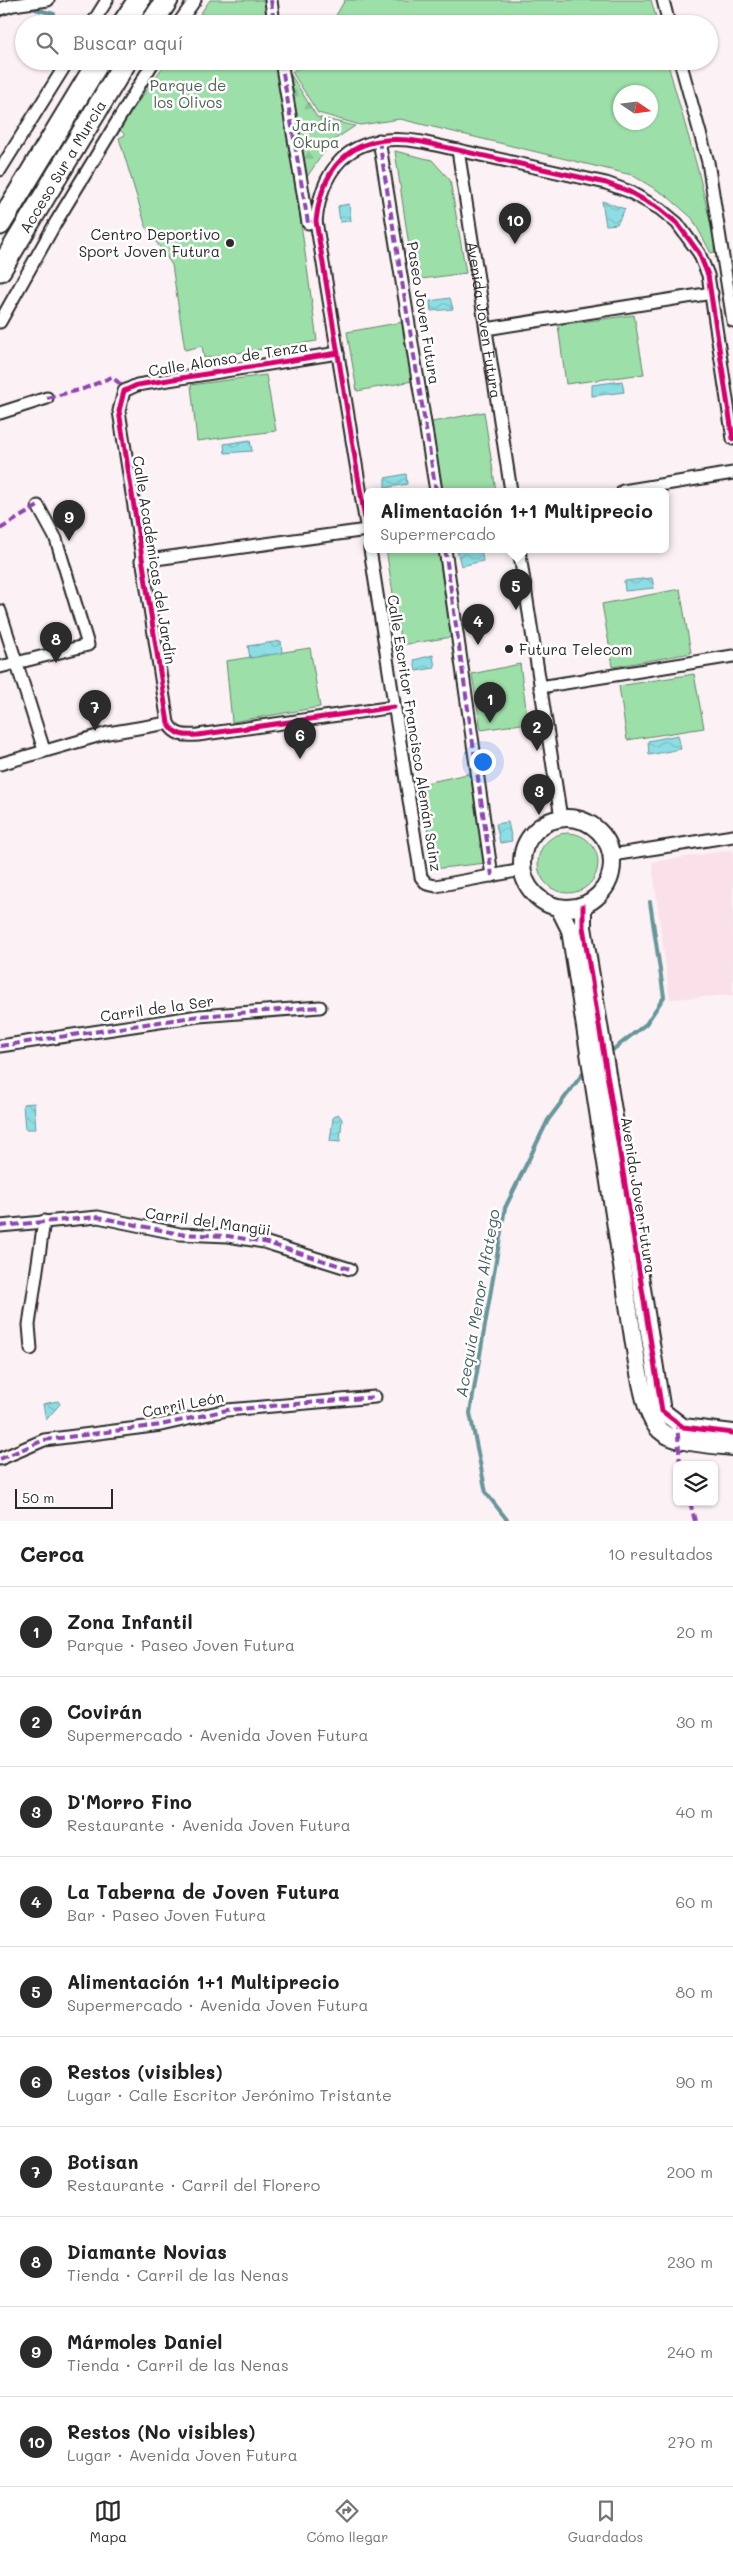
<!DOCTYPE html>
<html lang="es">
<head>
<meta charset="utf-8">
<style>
  body { margin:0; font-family:Mali,sans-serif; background:#f2f2f2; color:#202124 }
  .controls { position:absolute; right:15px; bottom:15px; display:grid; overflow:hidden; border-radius:8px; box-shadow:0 1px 4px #0004 }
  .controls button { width:45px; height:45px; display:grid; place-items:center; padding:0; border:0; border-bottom:1px solid #e0e0e0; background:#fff; color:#202124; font:25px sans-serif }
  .compass { position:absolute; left:613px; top:85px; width:45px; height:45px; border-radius:50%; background:#fff; box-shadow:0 1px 4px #0004; rotate:103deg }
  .scale { position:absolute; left:15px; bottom:12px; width:98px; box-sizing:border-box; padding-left:5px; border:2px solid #2b2b2b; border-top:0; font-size:14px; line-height:18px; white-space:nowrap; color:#2b2b2b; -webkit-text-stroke:4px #fff; paint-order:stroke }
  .you { position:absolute; left:482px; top:761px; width:18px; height:18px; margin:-12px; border:4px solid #fff; border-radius:50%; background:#1a73e8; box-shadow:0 0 0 8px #1a73e833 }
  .badge { display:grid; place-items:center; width:32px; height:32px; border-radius:50%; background:#2b2b2b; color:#fff; font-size:16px; font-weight:700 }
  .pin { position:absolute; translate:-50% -41px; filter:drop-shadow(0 1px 2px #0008) }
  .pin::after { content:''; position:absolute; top:26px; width:18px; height:15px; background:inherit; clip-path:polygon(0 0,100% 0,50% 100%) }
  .popup { position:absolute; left:364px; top:488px; width:305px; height:65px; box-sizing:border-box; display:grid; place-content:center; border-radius:8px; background:#fff; filter:drop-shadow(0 1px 4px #0005); font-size:16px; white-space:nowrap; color:#757577 }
  .popup b { font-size:19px; color:#202124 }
  .popup::after { content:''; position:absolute; left:50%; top:100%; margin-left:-10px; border:10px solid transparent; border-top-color:#fff }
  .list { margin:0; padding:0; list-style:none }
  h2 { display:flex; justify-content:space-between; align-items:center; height:65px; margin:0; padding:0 20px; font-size:21px }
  h2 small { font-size:16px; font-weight:400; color:#757577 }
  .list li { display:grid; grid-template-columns:32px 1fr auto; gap:15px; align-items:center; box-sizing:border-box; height:90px; padding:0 20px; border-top:1px solid #e0e0e0 }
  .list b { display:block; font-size:19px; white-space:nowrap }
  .list p { margin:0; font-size:16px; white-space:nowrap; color:#757577 }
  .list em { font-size:16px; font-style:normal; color:#757577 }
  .icon { flex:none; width:28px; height:28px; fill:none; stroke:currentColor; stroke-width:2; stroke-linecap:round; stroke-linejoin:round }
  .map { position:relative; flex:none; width:733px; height:1521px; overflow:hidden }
  .search { position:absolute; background:#fff; box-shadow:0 1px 4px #0004; left:15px; right:15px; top:15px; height:55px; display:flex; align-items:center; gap:12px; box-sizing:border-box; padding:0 18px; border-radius:28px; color:#757577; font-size:19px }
  .sheet { height:965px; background:#fff }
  nav { display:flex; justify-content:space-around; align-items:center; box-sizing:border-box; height:70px; border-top:1px solid #e0e0e0; background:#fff; font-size:14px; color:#757577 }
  nav a { display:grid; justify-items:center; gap:2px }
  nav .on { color:#2b2b2b }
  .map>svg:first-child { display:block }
</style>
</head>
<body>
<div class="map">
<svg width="733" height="1521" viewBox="0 0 733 1521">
  <defs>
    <pattern id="forest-firs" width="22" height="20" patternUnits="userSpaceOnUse" patternTransform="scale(1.25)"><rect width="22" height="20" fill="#9ddfa9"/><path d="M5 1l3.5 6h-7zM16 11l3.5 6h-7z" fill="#87c092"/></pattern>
    <pattern id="water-waves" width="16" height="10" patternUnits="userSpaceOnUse" patternTransform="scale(1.25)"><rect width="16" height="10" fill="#8ddee4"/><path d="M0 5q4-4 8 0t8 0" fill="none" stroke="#7abfc4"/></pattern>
  </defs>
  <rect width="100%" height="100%" fill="#fcf1f5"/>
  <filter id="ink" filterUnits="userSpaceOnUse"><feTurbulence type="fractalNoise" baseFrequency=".02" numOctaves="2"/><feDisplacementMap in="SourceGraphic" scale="10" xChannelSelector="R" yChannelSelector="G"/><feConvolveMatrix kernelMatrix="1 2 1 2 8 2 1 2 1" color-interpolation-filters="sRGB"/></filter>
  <g filter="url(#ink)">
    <path fill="#f9e0e9" d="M733 850V995L670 999 652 862Z"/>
    <path fill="#9ddfa9" stroke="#64856a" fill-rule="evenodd" d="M210 0H265L270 24H193Z
      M345 0H651L658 24H331Z
      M167 61H276L286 113 317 341 204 358 202 346 185 350 172 265 146 227 119 138 125 135 119 129Z
      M308 61H667L698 170 717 251 711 253 692 218 667 196 632 175 400 119 360 125 318 113 292 72ZM620 92H650V122H620Z
      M395 151 432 160 450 180 466 273 414 280Z
      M634 315 644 374 566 384 558 325Z
      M403 322 413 381 357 391 347 332Z
      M266 375 276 431 197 441 191 385Z
      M484 412 496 491H441L432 422Z
      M386 549H438L452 637 401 645Z
      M680 589 691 653 613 667 602 604Z
      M310 648 320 707 232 722 226 661Z
      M520 664 528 723 481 730 472 674Z
      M694 674 704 728 627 740 619 686Z
      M472 773 486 863 433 869 421 784Z
      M538 863a30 30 0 1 1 60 0a30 30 0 1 1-60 0Z"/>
    <path fill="url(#forest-firs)" stroke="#64856a" d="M291 75 317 117 355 126 331 142 304 181Z"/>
    <path fill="url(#water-waves)" stroke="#66969a" d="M602 201 625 209 617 224 606 225Z
      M349 204 351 221 340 222 338 206Z
      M450 298 453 309 431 311 430 301Z
      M622 381 624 392 592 396V385Z
      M250 440 252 451 225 453 224 444Z
      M406 474 407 484 385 488V478Z
      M481 549 483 561 461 566 457 550Z
      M652 578 654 588 625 591 624 581Z
      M281 641 282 653 250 658 248 646Z
      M433 655 435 668 416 671 414 660Z
      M678 735 681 749 649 755 648 741Z
      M508 822 512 841 500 843 496 824Z
      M34 1103 36 1129H25L23 1104Z
      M338 1114 342 1119 340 1142 330 1141 333 1118Z
      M58 1401 60 1404 46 1420 43 1404Z"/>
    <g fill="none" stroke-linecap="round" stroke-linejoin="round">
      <path stroke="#66969a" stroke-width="4" d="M27 7 54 14 56 24
        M0 16 9 11
        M610 1052 646 1024 664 997 650 902
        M508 1521 486 1493 470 1413 505 1208 548 1120 584 1072"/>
      <defs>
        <g id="street">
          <path d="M271 0 274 24"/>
          <path d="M663 0 669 24"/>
          <path d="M0 9 13 5 48 0"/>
          <path d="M92 24 107 0"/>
          <path d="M178 24 195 0"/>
          <path d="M281 61 308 223 316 221"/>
          <path d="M680 61 708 162 733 321"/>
          <path d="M379 140 436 491"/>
          <path id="s1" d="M458 150 511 491"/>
          <path d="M0 170 68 61"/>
          <path d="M0 322 56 222 154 61"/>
          <path d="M486 329 712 293"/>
          <path d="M338 353 137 385 124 391 119 411 168 723C175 736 185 736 198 735L394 707"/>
          <path d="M0 413 47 398"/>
          <path d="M623 491 733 473"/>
          <path d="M367 531 316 221C323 158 359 131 422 142L606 183 628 191 660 209 677 223 699 253 708 275 733 439"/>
          <path d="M370 549 421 877 427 884 436 886 522 870"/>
          <path d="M445 549 492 876"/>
          <path d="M519 549 561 818"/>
          <path d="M141 561 367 530"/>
          <path d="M0 611 44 750"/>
          <path d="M0 667 88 645 56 539 38 506"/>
          <path d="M540 687 733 656"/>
          <path d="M0 764 108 733 168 723"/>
          <path d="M612 855 733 836"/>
          <path d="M0 1046 199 1016 320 1007"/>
          <path d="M0 1226 98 1217 180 1234 228 1236 264 1242 350 1269"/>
          <path d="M31 1349 29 1325 44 1221"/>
          <path d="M0 1459 44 1440 161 1425 227 1410 375 1397"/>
        </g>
        <path id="secondary" d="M522 863a45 45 0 1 1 90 0a45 45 0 1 1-90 0Z
          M583 906V927L662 1411 683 1427 733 1433
          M559 908 570 930 637 1363C652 1442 655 1439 733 1447"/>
        <g id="highway">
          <path d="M123 24 139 0"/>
          <path d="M151 24 167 0"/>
          <path d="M0 224 99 61"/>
          <path id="s2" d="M0 270 126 61"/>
        </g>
      </defs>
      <use href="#street" stroke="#2b2b2b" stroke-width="15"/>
      <use href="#secondary" stroke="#2b2b2b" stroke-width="20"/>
      <use href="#highway" stroke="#2b2b2b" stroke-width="25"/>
      <use href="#street" stroke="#fff" stroke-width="11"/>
      <use href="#secondary" stroke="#fff" stroke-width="16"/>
      <use href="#highway" stroke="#fff" stroke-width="21"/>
      <path stroke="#8e44ad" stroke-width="4" stroke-dasharray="8 4" stroke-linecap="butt" d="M271 0 274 24
        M281 61 308 223 316 221
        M379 140 436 491
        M47 398 83 389 112 377 126 389
        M0 529 38 506
        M445 549 492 876
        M0 1046 199 1016 320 1007
        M0 1226 98 1217 180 1234 228 1236 264 1242 350 1269
        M677 1421 680 1465
        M0 1459 44 1440 161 1425 227 1410 375 1397
        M690 1502 695 1521"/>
      <defs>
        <path id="cycleway" d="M338 353 137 385 124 391 119 411 168 723C175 736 185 736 198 735L394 707
          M367 531 316 221C323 158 359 131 422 142L606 183 628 191 660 209 677 223 699 253 708 275 733 439
          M583 906V927L662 1411 683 1427 733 1433"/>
      </defs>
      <use href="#cycleway" stroke="#fff" stroke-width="8"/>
      <use href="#cycleway" stroke="#d6006c" stroke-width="5"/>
    </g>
  </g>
  <g fill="#2b2b2b" stroke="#fff" stroke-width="2">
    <circle cx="230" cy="243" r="5"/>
    <circle cx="509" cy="649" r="5"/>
  </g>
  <g text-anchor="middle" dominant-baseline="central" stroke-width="5" stroke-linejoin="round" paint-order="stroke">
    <g font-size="15" fill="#4d6151" stroke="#fff">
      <text x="188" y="85">Parque de<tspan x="188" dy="17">los Olivos</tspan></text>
      <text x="316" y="125">Jardín<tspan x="316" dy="17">Okupa</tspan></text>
    </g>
    <g font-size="15" fill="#2b2b2b" stroke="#fff">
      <text stroke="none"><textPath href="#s2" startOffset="121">Acceso Sur a Murcia</textPath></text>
      <text transform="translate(424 313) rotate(81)">Paseo Joven Futura</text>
      <text stroke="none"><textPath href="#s1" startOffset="172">Avenida Joven Futura</textPath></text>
      <text transform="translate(228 358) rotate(-9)">Calle Alonso de Tenza</text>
      <text transform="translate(155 560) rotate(81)">Calle Académicas del Jardín</text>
      <text transform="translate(415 733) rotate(81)">Calle Escritor Francisco Alemán Sainz</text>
      <text transform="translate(157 1008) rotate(-8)">Carril de la Ser</text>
      <text transform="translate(639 1195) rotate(81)">Avenida Joven Futura</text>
      <text transform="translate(208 1221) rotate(8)">Carril del Mangüi</text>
      <text transform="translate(183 1404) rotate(-11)">Carril León</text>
    </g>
    <g font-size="15" fill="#2b2b2b" stroke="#fff" text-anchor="end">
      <text x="220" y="234">Centro Deportivo<tspan x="220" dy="17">Sport Joven Futura</tspan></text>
      <text x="519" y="649" text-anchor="start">Futura Telecom</text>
    </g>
    <g font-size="16" font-style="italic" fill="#486162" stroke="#fff">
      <text transform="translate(477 1303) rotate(-80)">Acequia Menor Alfatego</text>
    </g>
  </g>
</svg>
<div class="controls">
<button><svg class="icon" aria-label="layers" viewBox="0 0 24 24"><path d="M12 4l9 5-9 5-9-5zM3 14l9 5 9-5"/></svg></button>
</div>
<svg class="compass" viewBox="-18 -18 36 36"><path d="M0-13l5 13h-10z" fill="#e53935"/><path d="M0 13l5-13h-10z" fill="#757577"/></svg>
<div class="scale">50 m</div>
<div class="you"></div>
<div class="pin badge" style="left:490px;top:723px">1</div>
<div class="pin badge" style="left:537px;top:751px">2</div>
<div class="pin badge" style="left:539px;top:815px">3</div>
<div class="pin badge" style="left:478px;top:645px">4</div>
<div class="pin badge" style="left:516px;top:610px">5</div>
<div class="popup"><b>Alimentación 1+1 Multiprecio</b>Supermercado</div>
<div class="pin badge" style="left:300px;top:759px">6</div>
<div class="pin badge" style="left:95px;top:731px">7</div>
<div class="pin badge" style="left:56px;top:663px">8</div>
<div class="pin badge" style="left:69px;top:541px">9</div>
<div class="pin badge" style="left:515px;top:244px">10</div>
<div class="search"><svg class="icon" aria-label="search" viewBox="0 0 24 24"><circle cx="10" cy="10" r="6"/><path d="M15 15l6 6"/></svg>Buscar aquí</div>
</div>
<section class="sheet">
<h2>Cerca<small>10 resultados</small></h2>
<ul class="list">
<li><span class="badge">1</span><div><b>Zona Infantil</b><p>Parque · Paseo Joven Futura</p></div><em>20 m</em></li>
<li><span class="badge">2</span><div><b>Covirán</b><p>Supermercado · Avenida Joven Futura</p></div><em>30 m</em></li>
<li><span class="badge">3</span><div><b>D'Morro Fino</b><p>Restaurante · Avenida Joven Futura</p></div><em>40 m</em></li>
<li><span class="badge">4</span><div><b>La Taberna de Joven Futura</b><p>Bar · Paseo Joven Futura</p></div><em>60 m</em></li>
<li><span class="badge">5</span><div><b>Alimentación 1+1 Multiprecio</b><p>Supermercado · Avenida Joven Futura</p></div><em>80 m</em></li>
<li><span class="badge">6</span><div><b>Restos (visibles)</b><p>Lugar · Calle Escritor Jerónimo Tristante</p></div><em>90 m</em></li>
<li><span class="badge">7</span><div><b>Botisan</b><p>Restaurante · Carril del Florero</p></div><em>200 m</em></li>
<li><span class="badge">8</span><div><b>Diamante Novias</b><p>Tienda · Carril de las Nenas</p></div><em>230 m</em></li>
<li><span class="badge">9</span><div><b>Mármoles Daniel</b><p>Tienda · Carril de las Nenas</p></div><em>240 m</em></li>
<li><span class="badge">10</span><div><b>Restos (No visibles)</b><p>Lugar · Avenida Joven Futura</p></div><em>270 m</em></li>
</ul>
</section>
<nav>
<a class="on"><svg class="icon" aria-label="map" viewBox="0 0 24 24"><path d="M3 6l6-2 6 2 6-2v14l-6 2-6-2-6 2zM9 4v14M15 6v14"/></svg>Mapa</a>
<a><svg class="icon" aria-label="directions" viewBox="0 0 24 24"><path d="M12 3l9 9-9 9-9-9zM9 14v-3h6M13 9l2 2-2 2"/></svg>Cómo llegar</a>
<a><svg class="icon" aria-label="saved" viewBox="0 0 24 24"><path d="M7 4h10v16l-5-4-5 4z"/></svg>Guardados</a>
</nav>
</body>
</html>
